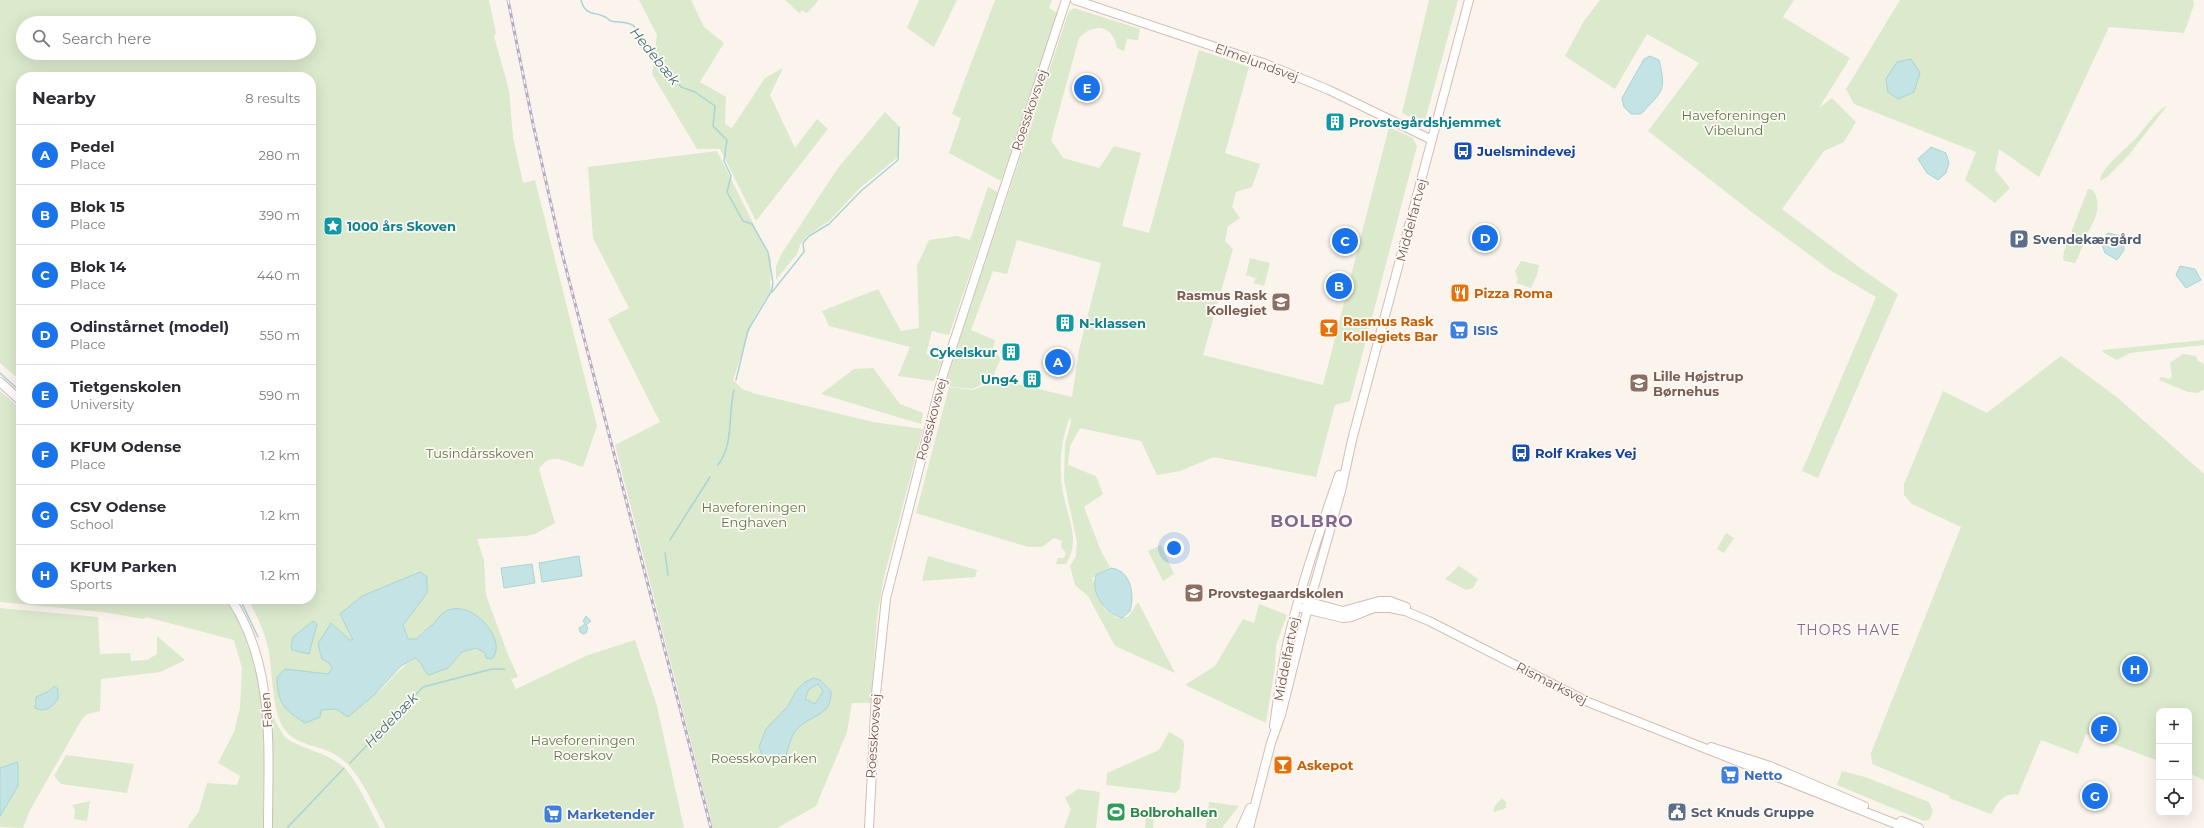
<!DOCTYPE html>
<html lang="en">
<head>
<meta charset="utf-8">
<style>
  body { margin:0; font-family:Montserrat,sans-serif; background:#f7f7f7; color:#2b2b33 }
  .controls { position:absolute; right:12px; bottom:12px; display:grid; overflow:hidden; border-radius:8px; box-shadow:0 4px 16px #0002 }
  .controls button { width:36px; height:36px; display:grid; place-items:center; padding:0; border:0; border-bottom:1px solid #e1e1e2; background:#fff; color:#2b2b33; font:20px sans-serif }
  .you { position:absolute; left:1174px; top:548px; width:14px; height:14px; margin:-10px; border:3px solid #fff; border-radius:50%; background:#1a73e8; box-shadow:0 0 0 6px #1a73e833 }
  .badge { display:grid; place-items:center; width:26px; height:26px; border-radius:50%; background:#1a73e8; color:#fff; font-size:13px; font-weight:700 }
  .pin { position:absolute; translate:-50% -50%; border:2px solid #fff; box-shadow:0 1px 4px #0006 }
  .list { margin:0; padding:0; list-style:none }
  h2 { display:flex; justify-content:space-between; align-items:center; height:52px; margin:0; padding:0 16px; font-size:17px }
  h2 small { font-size:13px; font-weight:400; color:#7c7c81 }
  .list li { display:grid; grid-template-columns:26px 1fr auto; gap:12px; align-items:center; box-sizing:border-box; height:60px; padding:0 16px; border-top:1px solid #e1e1e2 }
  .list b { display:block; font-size:15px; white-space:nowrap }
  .list p { margin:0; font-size:13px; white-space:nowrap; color:#7c7c81 }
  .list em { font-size:13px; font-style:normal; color:#7c7c81 }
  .icon { flex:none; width:22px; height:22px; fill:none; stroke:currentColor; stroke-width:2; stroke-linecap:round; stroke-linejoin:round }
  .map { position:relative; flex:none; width:2204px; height:828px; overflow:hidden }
  .search { position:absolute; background:#fff; box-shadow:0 4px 16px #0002; left:16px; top:16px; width:300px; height:44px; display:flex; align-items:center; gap:10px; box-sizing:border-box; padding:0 14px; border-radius:22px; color:#7c7c81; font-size:15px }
  .panel { position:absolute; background:#fff; box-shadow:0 4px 16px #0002; left:16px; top:72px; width:300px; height:532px; border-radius:16px }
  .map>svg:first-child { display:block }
</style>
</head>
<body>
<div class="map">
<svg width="2204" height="828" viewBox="0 0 2204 828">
  <rect width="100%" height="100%" fill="#fbf4ed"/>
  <path fill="#dbe9cc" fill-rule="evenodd" d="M0 0H489L496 33 494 36 509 90 513 137 523 183 535 180 597 426 583 467C566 462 550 451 539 469L555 523 535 534 526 536 477 539 484 560 486 595 507 652 518 677 511 679 516 689 588 655 635 640 657 706 684 828H386C373 805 361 773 339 757 323 745 298 747 285 730 271 711 273 670 268 647 264 630 256 614 248 599H311V77H21V381L0 363ZM23 23H309V53H23ZM420 572 427 593 403 625 408 639H417L421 632 431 626 445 611 492 659 477 648 462 652 448 668 426 673 422 662 415 658C397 669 389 684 374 695 364 702 334 709 321 710L285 669 328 674 332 668 329 663 342 635 350 641 353 640 403 579Z
    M639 0H691L704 27 724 43 700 82 726 97 725 124 732 128 765 78 783 68 770 95 795 148 817 119 828 129 756 221 720 149H697L652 74 657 35Z
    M785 0H819L807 13 801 10 800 14Z
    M919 0H957L934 47 907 28Z
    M995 0H1052L1049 8 1059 14 1001 181 949 153 961 118 952 114Z
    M1429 0H1458L1424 124 1402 113Z
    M1600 0H1794L1783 17 1850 58 1819 108 1832 98 1856 122 1844 142 1824 151 1782 209 1860 268 1898 294 1818 478 1802 471 1876 297 1830 270 1749 210 1648 131 1699 63 1647 34 1615 89 1565 56 1584 21Z
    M1900 0H2193L2194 5 2184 33 2109 27 2039 177 1999 149 1995 170 2010 188 1995 203 1965 180 1976 152 1854 104 1846 89Z
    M1074 8 1140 29 1138 40 1127 39 1124 51 1117 48C1113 25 1094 22 1079 38L1051 140 1063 158 1099 168 1114 146 1141 153 1122 226 1149 233 1199 50 1249 67 1225 153 1260 164 1252 187 1236 192 1232 207 1240 218 1228 226 1225 241 1233 249 1203 355 1323 385 1389 127 1413 138 1417 146 1350 401 1335 405 1316 477 1214 457 1180 471 1157 475 1141 441 1080 428 1070 446 1068 465 1096 476 1103 494 1084 507 1101 551 1110 567 1092 578 1104 608 1117 618 1128 617 1138 602 1175 673 1115 646 1088 596 1075 585 1070 566 1076 556 1077 542 1064 481 1065 444 1071 422 1070 417C1061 439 1059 464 1062 487 1066 516 1082 538 1066 564H1056L1058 558H1064L1066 553 1061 547 1062 541 1054 538 1042 547H1028L916 513 949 387 972 390 1000 380 1072 397 1079 350 1101 263 1017 240 1007 274 993 271 971 330 995 340 993 350 1001 359 996 369 993 380 972 389 945 386C985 260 1028 136 1069 11Z
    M2167 106 2127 157 2107 177 2100 181C2101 167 2127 148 2137 137 2143 130 2160 107 2167 106Z
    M885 112 898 125V157L860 188 829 221 808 235 801 243 797 254 776 280V266L782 253 838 168Z
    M717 151 771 259 770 292 754 317 733 380 742 389 753 393 873 422 923 429 884 577 877 617 871 703H852L847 732 816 806 777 828H713L615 445 660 422 608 319 629 308 593 238 588 167Z
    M988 187 998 192 949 335 932 331 926 354 943 360 934 381 898 376 910 347 829 326 822 311 878 289 901 331 919 328 917 266 929 240 957 236 970 240Z
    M2088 189 2093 190C2104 208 2093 221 2086 237 2082 246 2080 255 2075 263L2065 261 2063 259 2064 251Z
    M1250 258 1270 263 1264 286 1254 283 1258 270 1255 278 1246 275Z
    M1521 261 1539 265 1537 275 1531 288 1516 283 1518 279 1515 271Z
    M2204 340V345L2138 352 2130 353 2117 360 2104 353 2102 350Z
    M2183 354 2196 356 2198 361 2204 364V389L2198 393 2188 392 2159 380 2161 377 2170 379 2172 376 2170 363Z
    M2061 356 2118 398 2204 474V780L2189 773V711H2159V761L2086 734 2078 754 2041 740 2018 795C2003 792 1998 803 1991 814L1949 798 1950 796 1872 764 1871 753 1961 527 1912 504 1904 495V484L1943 391 1987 413Z
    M873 368 900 404 923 413 921 424 821 394 854 369Z
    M0 391 21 409V599H225C273 667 263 749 263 828H187L199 811 207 783 237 785 240 776 218 763 234 732 240 708 242 668 234 640 146 617 143 619 103 612 0 602Z
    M1726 533 1734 538 1724 553 1717 549Z
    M1161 545 1174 574 1163 581 1148 551Z
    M928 556 977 570 975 577 922 581Z
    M1459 566 1478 579 1473 588 1466 590 1445 579Z
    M1259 604 1287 615 1276 645 1275 667 1266 723 1185 685 1215 666 1243 619 1254 623Z
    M0 608 98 617 100 654 130 653 131 661 147 660 157 654V636L185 660 161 672 101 679 100 711 87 714 82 719 30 810 23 828 0 827ZM53 686 58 689 57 693 34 705 36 697 49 691Z
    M272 715 284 736 289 740C304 749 322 752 337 762 355 773 369 809 380 828H273Z
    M1169 732 1183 740 1184 745 1180 789 1175 793 1106 785 1107 773 1159 750Z
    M66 755 134 764 127 793 61 784 54 776Z
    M1842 771 1865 777 1929 802 1933 811 1929 820 1924 821 1837 785Z
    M1078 789 1100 792 1096 828H1064L1071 809 1065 798Z
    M1502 798 1506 802V808L1494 812V807Z
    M90 801 87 821 74 819 75 810 72 805Z
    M1209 802 1239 806 1222 828H1206Z
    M1146 815H1154L1153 828H1145Z"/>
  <path fill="#c3e3e4" stroke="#aad4d5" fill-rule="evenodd" d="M1650 56 1659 60C1667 92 1662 91 1641 114H1631L1624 107 1622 98 1644 59Z
    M1911 59 1920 73 1914 92 1898 99 1888 92 1886 79 1897 62Z
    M1931 147 1946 153 1949 163 1946 173 1938 180 1927 173 1918 159Z
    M2108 233 2121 236 2124 250 2117 260 2105 253 2101 241Z
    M2180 266 2195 269 2201 280 2186 288 2176 275Z
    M579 556 582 576 542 582 539 563Z
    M532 564 535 583 504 588 501 568Z
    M1111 568C1131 570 1135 595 1130 611L1122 618C1105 613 1090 593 1096 575Z
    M420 572 427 577V593L403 625 408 639H417C421 632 425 631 431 626 436 622 440 614 446 611 471 598 509 640 492 659L486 658 485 653 476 648 462 652 448 668 429 675C422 671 424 663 415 658L401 666 374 695 348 717 336 709 321 710 320 717 305 723C284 710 277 702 277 677L285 669 328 674 332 668 329 663 322 659 318 644 331 623 350 640H353L340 614 362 596Z
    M586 616 591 621 586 625 588 628 586 633 583 634 580 632 579 628 585 624 583 621Z
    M313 621 317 624 309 654 292 650 291 646 293 637Z
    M814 678 820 680 831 691C832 717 811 714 797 729 791 735 789 747 786 755L773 760 762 755 759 747 766 729 788 706 796 691 805 682ZM818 684 823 691 815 704 805 699 809 689Z
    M54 686 58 689V699C51 708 46 713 35 708L36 697 49 691Z
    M18 762V786L0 816V768Z"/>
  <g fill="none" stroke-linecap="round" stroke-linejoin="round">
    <path stroke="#aad4d5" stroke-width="1.5" d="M581 0C585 15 593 12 603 16 607 17 608 20 611 21 619 23 626 21 634 26L640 39 648 44 662 68 667 69 681 87 695 92 715 106 713 126 727 140 724 161 731 176 727 192 743 221 752 224 768 252 773 283 771 292 748 330 736 380
      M772 292 804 252 803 243 809 236 829 224 861 191 898 160 899 127
      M0 373 21 392
      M718 465C734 445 728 413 734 390
      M670 540 710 477
      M665 553 668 575
      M240 599 258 637
      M350 763 423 687 492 669H505
      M287 828 344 768"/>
    <defs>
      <path id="secondary" d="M1075 0 1266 64 1329 90 1432 140
        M0 382 21 401
        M231 599C276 668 268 750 268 828
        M1306 601 1343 611 1379 601H1390L1406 607
        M1297 607 1343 618 1351 617 1374 608H1390L1405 611 1429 621 1588 702 1906 828
        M1274 726C1278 699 1281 672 1287 645 1300 587 1320 531 1339 475
        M1711 747 1770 766 1864 806
        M1901 821 1919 828
        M869 828 876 694 886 598 942 378 1066 0
        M1241 828 1250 808
        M1249 828 1271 743 1281 715 1305 619 1341 491 1352 440 1469 0"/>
    </defs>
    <use href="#secondary" stroke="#d3bdb3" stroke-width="10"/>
    <use href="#secondary" stroke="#fff" stroke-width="8"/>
    <defs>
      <path id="rail" d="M508 0 533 124 562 253 711 828"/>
    </defs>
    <use href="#rail" stroke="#b6abc6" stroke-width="3"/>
    <use href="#rail" stroke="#fef9f4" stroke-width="1.5" stroke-dasharray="4.5" stroke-linecap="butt"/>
  </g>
  <defs>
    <symbol id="building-square" viewBox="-11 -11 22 22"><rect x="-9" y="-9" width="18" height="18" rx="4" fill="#0f9aa8" stroke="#fef9f4"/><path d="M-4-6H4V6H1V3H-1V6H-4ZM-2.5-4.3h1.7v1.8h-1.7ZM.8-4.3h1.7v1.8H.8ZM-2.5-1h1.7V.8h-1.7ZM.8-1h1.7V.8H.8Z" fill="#fff"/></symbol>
    <symbol id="bus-square" viewBox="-11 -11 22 22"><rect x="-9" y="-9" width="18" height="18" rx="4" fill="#1a4fb4" stroke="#fef9f4"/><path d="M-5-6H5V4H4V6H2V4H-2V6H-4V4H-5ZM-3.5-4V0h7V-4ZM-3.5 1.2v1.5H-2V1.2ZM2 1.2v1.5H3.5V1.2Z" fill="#fff"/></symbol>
    <symbol id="sight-square" viewBox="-11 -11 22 22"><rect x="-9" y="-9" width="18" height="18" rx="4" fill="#0f9aa8" stroke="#fef9f4"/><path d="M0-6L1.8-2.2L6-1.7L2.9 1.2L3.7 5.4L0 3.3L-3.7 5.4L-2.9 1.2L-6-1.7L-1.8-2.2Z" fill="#fff"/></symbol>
    <symbol id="parking-square" viewBox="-11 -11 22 22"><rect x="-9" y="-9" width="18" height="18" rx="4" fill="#5c6f8a" stroke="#fef9f4"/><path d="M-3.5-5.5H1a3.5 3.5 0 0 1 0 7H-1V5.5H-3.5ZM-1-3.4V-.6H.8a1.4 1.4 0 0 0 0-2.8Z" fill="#fff"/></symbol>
    <symbol id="restaurant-square" viewBox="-11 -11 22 22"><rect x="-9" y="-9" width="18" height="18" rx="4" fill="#e8710a" stroke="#fef9f4"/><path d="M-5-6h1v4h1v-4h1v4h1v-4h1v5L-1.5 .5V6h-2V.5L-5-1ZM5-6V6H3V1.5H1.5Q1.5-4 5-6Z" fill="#fff"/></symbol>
    <symbol id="university-square" viewBox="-11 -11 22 22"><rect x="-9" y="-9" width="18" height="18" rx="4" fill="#8d6e63" stroke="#fef9f4"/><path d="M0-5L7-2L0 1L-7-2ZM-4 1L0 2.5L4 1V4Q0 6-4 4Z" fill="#fff"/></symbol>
    <symbol id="bar-square" viewBox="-11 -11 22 22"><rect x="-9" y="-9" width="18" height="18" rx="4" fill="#e8710a" stroke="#fef9f4"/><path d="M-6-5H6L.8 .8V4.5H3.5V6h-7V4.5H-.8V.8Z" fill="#fff"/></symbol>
    <symbol id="supermarket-square" viewBox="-11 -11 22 22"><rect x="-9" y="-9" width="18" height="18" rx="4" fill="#3f7fe0" stroke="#fef9f4"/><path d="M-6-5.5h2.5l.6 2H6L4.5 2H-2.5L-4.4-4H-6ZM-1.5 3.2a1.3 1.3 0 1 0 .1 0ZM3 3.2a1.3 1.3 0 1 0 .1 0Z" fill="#fff"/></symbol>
    <symbol id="school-square" viewBox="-11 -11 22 22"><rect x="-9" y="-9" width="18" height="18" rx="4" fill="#8d6e63" stroke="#fef9f4"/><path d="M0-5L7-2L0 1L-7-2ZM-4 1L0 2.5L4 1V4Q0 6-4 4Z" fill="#fff"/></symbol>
    <symbol id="stadium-square" viewBox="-11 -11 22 22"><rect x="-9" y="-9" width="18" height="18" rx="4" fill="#2e9e5b" stroke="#fef9f4"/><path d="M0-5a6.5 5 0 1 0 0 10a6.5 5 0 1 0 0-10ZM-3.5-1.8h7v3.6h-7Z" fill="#fff"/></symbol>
    <symbol id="civic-square" viewBox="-11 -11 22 22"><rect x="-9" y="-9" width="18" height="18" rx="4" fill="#5c6f8a" stroke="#fef9f4"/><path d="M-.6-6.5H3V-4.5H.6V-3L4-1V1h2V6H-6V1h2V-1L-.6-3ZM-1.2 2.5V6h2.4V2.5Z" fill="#fff"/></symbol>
  </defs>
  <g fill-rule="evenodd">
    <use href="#building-square" x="1324" y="111" width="22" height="22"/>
    <use href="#bus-square" x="1452" y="140" width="22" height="22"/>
    <use href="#sight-square" x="322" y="215" width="22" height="22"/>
    <use href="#parking-square" x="2008" y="228" width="22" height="22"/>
    <use href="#restaurant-square" x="1449" y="282" width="22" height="22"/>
    <use href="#university-square" x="1270" y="291" width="22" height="22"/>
    <use href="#building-square" x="1054" y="312" width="22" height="22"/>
    <use href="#bar-square" x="1318" y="317" width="22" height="22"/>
    <use href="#supermarket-square" x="1448" y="319" width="22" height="22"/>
    <use href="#building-square" x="1000" y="341" width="22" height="22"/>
    <use href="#building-square" x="1021" y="368" width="22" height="22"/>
    <use href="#school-square" x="1628" y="372" width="22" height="22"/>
    <use href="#bus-square" x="1510" y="442" width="22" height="22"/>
    <use href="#school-square" x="1183" y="582" width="22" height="22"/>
    <use href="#bar-square" x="1272" y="754" width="22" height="22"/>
    <use href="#supermarket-square" x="1719" y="764" width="22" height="22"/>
    <use href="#stadium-square" x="1105" y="801" width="22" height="22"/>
    <use href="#civic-square" x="1666" y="801" width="22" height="22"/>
    <use href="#supermarket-square" x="542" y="803" width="22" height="22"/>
  </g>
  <g text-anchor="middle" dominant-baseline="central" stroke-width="3.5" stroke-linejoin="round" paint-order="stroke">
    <g font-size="13" fill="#765a51" stroke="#fef9f4">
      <text transform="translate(1257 62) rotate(20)">Elmelundsvej</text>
      <text transform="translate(1029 110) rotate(-71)">Roesskovsvej</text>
      <text transform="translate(1411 220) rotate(-75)">Middelfartvej</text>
      <text transform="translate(931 419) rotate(-75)">Roesskovsvej</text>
      <text transform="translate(1286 659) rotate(-79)">Middelfartvej</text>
      <text transform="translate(1552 683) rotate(27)">Rismarksvej</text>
      <text transform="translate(266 710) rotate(-94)">Falen</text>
      <text transform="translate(873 736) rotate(-86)">Roesskovsvej</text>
    </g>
    <g font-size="13" fill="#5e7a4a" stroke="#fef9f4">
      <text x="1734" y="115">Haveforeningen<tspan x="1734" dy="15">Vibelund</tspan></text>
      <text x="480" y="453">Tusindårsskoven</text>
      <text x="754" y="507">Haveforeningen<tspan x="754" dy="15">Enghaven</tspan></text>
      <text x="583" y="740">Haveforeningen<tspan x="583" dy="15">Roerskov</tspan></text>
      <text x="764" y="758">Roesskovparken</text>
    </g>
    <g font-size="13" font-weight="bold" fill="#0d838f" stroke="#fef9f4" text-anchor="start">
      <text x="1349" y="122">Provstegårdshjemmet</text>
      <text x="347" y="226">1000 års Skoven</text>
      <text x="1079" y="323">N-klassen</text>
      <text x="997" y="352" text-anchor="end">Cykelskur</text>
      <text x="1018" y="379" text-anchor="end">Ung4</text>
    </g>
    <g font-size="13" font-weight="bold" fill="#164399" stroke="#fef9f4" text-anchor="start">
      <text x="1477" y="151">Juelsmindevej</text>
      <text x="1535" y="453">Rolf Krakes Vej</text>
    </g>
    <g font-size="13" font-weight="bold" fill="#4e5e75" stroke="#fef9f4" text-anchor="start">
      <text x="2033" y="239">Svendekærgård</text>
      <text x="1691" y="812">Sct Knuds Gruppe</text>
    </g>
    <g font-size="13" font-weight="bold" fill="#c56008" stroke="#fef9f4" text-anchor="start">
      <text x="1474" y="293">Pizza Roma</text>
      <text x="1343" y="321">Rasmus Rask<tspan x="1343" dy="15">Kollegiets Bar</tspan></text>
      <text x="1297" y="765">Askepot</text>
    </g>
    <g font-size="13" font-weight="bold" fill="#785e54" stroke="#fef9f4" text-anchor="start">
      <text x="1267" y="295" text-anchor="end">Rasmus Rask<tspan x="1267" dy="15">Kollegiet</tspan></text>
      <text x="1653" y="376">Lille Højstrup<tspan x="1653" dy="15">Børnehus</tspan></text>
      <text x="1208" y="593">Provstegaardskolen</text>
    </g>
    <g font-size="13" font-weight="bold" fill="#366cbe" stroke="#fef9f4" text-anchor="start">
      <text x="1473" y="330">ISIS</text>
      <text x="1744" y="775">Netto</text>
      <text x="567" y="814">Marketender</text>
    </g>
    <g font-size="13" font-weight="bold" fill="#27864d" stroke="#fef9f4" text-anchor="start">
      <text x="1130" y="812">Bolbrohallen</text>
    </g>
    <g font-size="14" font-style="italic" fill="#467678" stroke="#fef9f4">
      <text transform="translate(655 56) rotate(51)">Hedebæk</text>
      <text transform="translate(391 720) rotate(-46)">Hedebæk</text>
    </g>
    <g font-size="14" letter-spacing="1" fill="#7f6990" stroke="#fef9f4">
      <text x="1849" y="630">THORS HAVE</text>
    </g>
    <g font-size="17" font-weight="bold" letter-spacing="1" fill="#7f6990" stroke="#fef9f4">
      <text x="1312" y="521">BOLBRO</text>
    </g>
  </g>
</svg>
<div class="controls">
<button>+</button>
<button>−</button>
<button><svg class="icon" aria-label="locate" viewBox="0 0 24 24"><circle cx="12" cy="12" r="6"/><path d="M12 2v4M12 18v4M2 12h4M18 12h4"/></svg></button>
</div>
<div class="you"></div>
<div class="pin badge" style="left:1058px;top:362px">A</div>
<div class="pin badge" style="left:1339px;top:286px">B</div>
<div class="pin badge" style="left:1345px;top:241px">C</div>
<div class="pin badge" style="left:1485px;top:238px">D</div>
<div class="pin badge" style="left:1087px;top:88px">E</div>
<div class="pin badge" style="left:2104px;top:729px">F</div>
<div class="pin badge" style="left:2095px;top:796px">G</div>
<div class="pin badge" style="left:2135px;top:669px">H</div>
<div class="search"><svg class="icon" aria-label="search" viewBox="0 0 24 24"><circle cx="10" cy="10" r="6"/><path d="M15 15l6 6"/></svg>Search here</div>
<section class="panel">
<h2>Nearby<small>8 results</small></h2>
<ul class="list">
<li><span class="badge">A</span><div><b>Pedel</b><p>Place</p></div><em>280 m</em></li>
<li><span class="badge">B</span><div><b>Blok 15</b><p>Place</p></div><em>390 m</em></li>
<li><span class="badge">C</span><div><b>Blok 14</b><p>Place</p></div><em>440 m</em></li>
<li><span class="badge">D</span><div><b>Odinstårnet (model)</b><p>Place</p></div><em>550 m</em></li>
<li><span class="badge">E</span><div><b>Tietgenskolen</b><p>University</p></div><em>590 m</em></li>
<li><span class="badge">F</span><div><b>KFUM Odense</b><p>Place</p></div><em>1.2 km</em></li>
<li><span class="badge">G</span><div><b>CSV Odense</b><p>School</p></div><em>1.2 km</em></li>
<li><span class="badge">H</span><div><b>KFUM Parken</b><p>Sports</p></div><em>1.2 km</em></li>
</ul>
</section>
</div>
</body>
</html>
